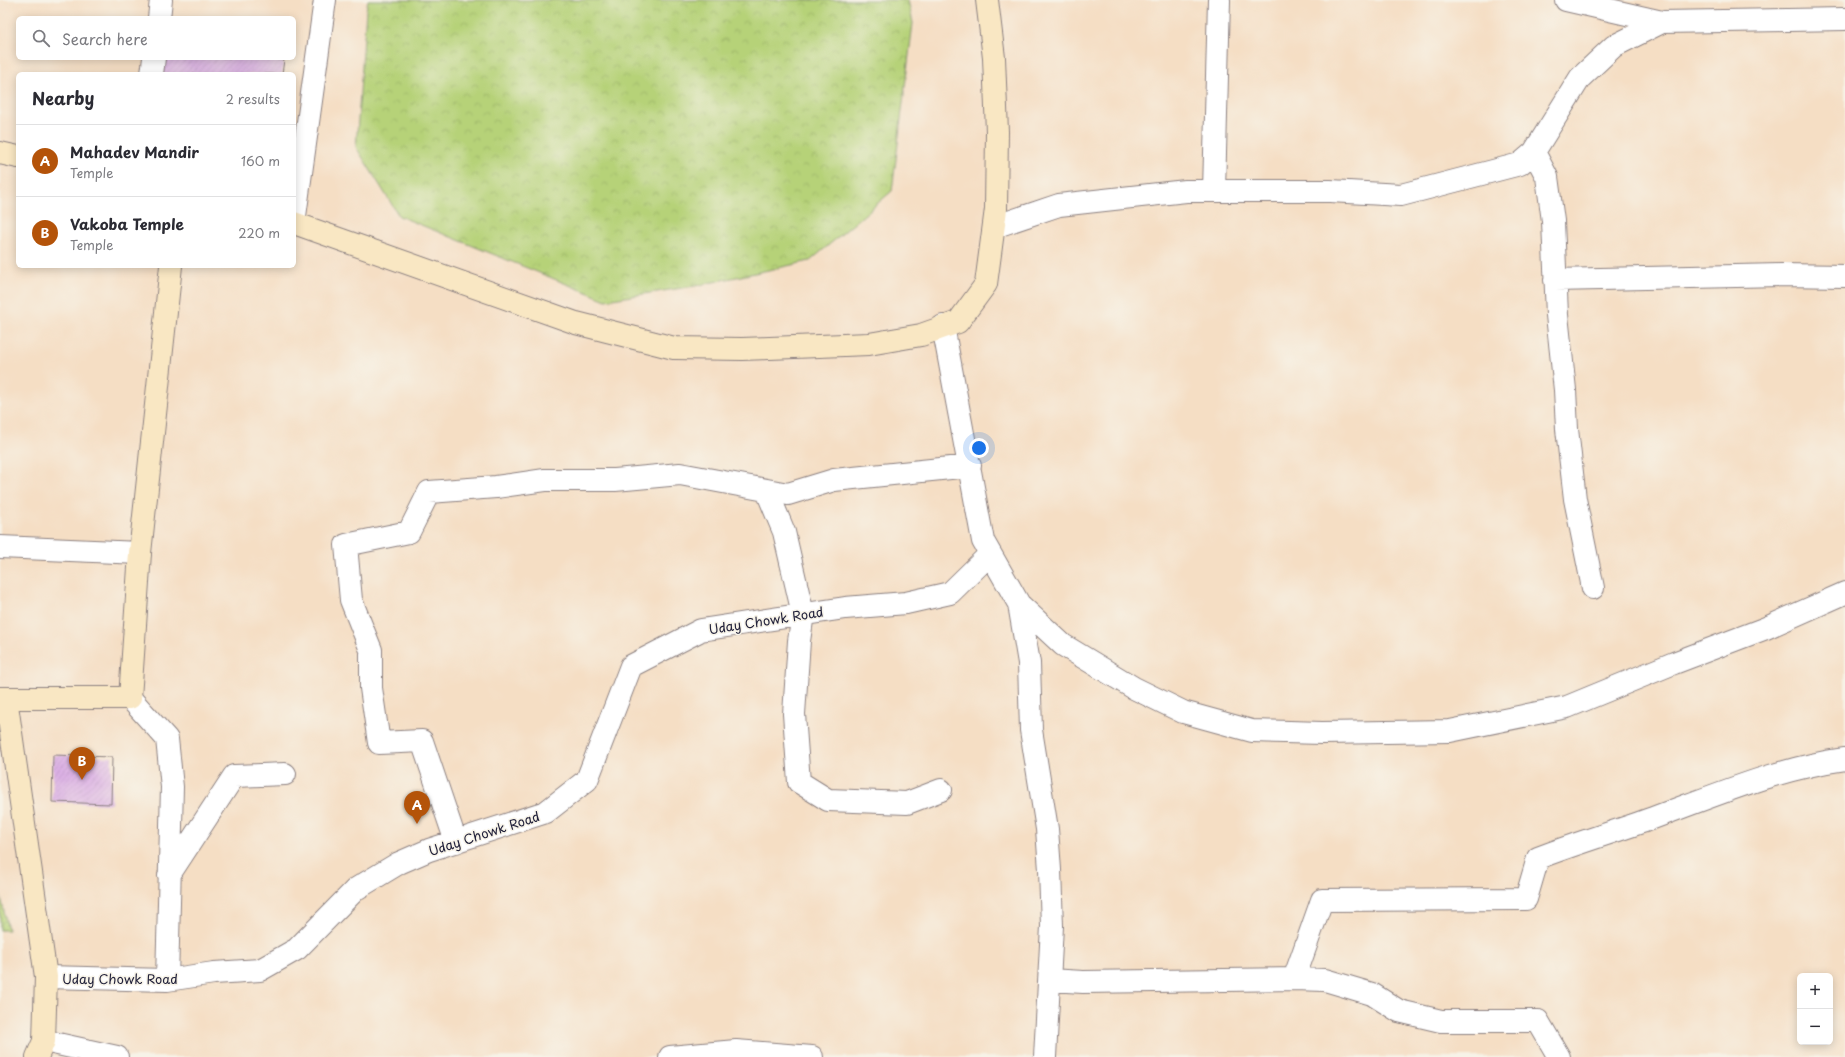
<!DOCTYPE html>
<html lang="en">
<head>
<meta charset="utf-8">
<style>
  body { margin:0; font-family:"Playpen Sans",sans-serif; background:#f7f7f7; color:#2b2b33 }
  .controls { position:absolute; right:12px; bottom:12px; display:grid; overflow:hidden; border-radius:6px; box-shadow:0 2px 10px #0003 }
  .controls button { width:36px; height:36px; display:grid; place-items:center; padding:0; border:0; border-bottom:1px solid #e1e1e2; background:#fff; color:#2b2b33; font:20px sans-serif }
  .you { position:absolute; left:979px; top:448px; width:14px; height:14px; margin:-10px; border:3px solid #fff; border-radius:50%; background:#1a73e8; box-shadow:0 0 0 6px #1a73e833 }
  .badge { display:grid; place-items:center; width:26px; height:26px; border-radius:50%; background:#b45309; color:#fff; font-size:13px; font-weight:700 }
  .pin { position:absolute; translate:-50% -33px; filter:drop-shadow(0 1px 2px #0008) }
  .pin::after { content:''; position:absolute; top:21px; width:14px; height:12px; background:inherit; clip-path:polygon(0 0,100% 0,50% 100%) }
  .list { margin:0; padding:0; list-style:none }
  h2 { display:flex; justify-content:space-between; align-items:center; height:52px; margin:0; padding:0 16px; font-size:17px }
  h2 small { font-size:13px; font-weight:400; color:#7c7c81 }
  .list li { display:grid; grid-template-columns:26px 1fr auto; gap:12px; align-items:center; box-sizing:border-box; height:72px; padding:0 16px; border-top:1px solid #e1e1e2 }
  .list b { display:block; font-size:15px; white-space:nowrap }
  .list p { margin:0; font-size:13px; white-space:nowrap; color:#7c7c81 }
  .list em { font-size:13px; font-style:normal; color:#7c7c81 }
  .icon { flex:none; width:22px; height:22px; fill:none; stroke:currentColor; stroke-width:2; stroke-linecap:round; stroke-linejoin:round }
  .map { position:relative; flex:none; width:1845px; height:1057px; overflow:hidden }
  .search { position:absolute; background:#fff; box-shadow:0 2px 10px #0003; left:16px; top:16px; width:280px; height:44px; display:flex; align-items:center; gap:10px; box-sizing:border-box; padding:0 14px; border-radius:6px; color:#7c7c81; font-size:15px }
  .panel { position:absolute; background:#fff; box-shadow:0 2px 10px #0003; left:16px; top:72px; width:280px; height:196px; border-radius:6px }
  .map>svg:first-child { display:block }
</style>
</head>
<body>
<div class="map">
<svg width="1845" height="1057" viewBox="0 0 1845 1057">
  <defs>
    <pattern id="park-crowns" width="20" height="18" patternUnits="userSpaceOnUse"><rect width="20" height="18" fill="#b6d278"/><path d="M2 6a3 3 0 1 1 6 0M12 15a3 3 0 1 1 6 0" fill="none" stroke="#9cb469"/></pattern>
    <pattern id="building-hatch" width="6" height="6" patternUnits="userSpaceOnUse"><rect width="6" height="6" fill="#d8a8e4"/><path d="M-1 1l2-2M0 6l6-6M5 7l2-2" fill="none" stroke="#b990c4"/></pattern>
  </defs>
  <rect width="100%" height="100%" fill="#f7f3e8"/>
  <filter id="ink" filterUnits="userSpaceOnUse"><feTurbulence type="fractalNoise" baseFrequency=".025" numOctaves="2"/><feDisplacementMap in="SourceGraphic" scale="8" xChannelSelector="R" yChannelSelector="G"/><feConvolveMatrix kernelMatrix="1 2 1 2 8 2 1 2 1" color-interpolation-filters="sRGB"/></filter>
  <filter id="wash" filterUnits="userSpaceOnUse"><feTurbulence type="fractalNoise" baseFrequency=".012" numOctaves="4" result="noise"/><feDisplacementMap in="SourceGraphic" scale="16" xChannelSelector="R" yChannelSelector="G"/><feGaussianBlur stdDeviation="0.9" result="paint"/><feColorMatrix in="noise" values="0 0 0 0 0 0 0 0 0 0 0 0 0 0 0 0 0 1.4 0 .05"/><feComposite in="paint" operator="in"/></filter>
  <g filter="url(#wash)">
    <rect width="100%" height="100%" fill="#f5dec4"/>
    <path fill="url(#park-crowns)" stroke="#6c7a5a" d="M368 0H908L913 23 892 191 810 261 695 286 606 300 399 216 356 147 366 10Z
      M0 892 8 930H0Z"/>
    <g id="blocks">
      <path fill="url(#building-hatch)" d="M160 58H254L284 60 282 74H159Z
        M53 755 112 757 111 804 52 802Z"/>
    </g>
  </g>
  <g filter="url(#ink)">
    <use href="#blocks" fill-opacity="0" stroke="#8c8080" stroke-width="1"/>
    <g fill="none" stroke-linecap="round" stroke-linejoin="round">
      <defs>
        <path id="street" d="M1566 0 1662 22
          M159 18 161 0
          M152 74 154 58
          M1534 152 1547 177 1553 221 1557 315 1565 390 1567 429 1575 499 1593 588
          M1214 191 1219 0
          M294 223 325 0
          M994 227 1059 205 1186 191H1330L1401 195 1520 164 1534 152 1580 78 1614 46 1662 22 1845 19
          M1555 280 1781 275 1845 276
          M943 326 983 541 1019 604 1063 645 1134 688 1183 712 1252 731 1322 733 1450 731 1567 707 1674 663 1766 628 1845 593
          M767 491 784 532 803 614 799 641 794 714 799 782 828 800 907 803 941 790
          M0 547 140 553
          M1019 604 1029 663 1031 730 1047 829 1050 870 1052 926 1045 1057
          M130 698 167 739 172 787 167 980
          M456 842 422 741 379 743 371 688V650L351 600 346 545 409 532 429 492 496 487 545 480H615L680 474 788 494 834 480 970 466
          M169 875 234 776 285 774
          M46 977 167 980 214 973 260 970 297 949 356 889 399 863 429 850 546 812 587 780 631 666 701 630 845 608 906 603 950 593 990 554
          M1294 979 1322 900 1526 899 1538 858C1576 843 1615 832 1653 818 1716 795 1779 768 1845 759
          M1050 980 1083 982 1294 979 1325 980 1372 994 1399 1011 1441 1021H1538L1559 1057
          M44 1041 117 1057
          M670 1057 736 1051 812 1057"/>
        <path id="secondary" d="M0 153 18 157
          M294 223 576 323 674 348 742 349 869 344 921 335 958 322 986 284 996 209 997 132 994 58 987 0
          M0 698H130L140 553 171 266
          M6 698 46 977 44 1041 37 1057"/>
      </defs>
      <use href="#street" stroke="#8c8080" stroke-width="24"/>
      <use href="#secondary" stroke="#8c8080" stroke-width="24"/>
      <use href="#street" stroke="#fff" stroke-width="22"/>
      <use href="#secondary" stroke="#f9e7c3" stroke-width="22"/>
    </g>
  </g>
  <g text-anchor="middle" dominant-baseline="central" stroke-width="3" stroke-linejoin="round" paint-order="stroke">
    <g font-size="13" fill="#22223b" stroke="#f7f3e8">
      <text transform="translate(766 620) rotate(-9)">Uday Chowk Road</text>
      <text transform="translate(484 833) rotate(-18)">Uday Chowk Road</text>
      <text x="120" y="978">Uday Chowk Road</text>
    </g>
  </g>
</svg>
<div class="controls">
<button>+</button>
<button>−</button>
</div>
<div class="you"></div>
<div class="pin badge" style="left:417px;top:824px">A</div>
<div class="pin badge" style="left:82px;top:780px">B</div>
<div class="search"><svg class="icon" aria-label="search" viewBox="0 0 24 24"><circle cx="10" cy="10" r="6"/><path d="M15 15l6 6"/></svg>Search here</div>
<section class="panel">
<h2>Nearby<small>2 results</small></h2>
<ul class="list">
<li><span class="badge">A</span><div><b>Mahadev Mandir</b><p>Temple</p></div><em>160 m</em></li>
<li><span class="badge">B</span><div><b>Vakoba Temple</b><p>Temple</p></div><em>220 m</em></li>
</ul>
</section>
</div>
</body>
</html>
